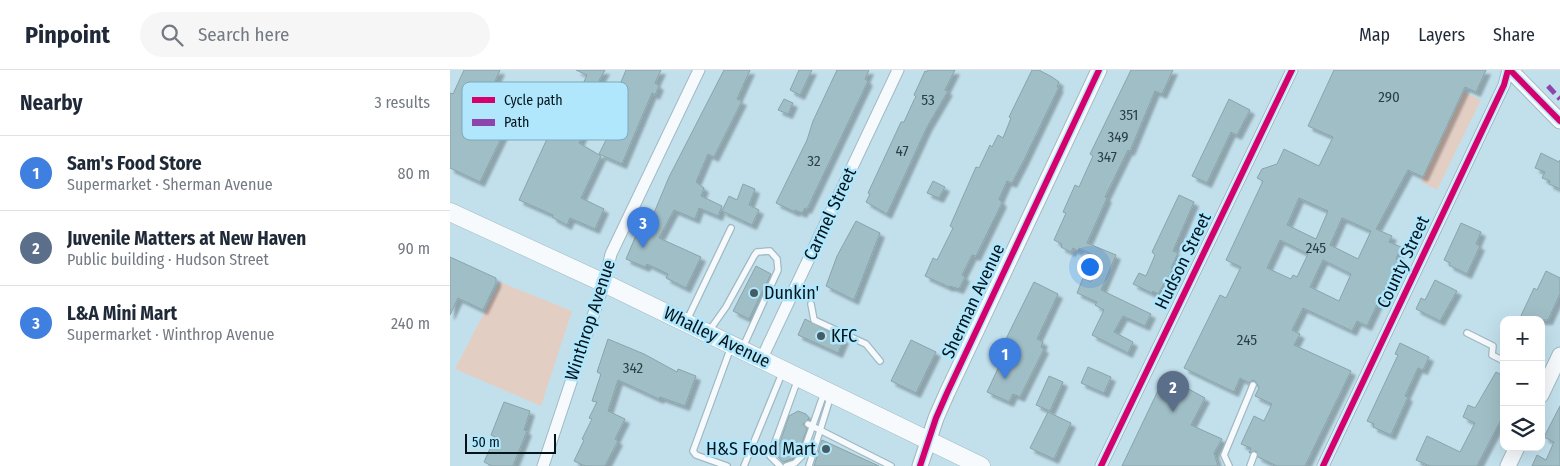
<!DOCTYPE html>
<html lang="en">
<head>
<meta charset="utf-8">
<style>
  body { margin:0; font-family:"Fira Sans Condensed",sans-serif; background:#f6f6f7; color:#1f2937 }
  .controls { position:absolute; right:15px; bottom:15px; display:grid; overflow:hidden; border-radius:10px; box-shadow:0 5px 20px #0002 }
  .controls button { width:45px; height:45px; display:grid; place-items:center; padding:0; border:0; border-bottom:1px solid #e0e1e3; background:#fff; color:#1f2937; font:25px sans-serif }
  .scale { position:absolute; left:15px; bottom:12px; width:91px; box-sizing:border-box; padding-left:5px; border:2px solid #02151d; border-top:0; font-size:14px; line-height:18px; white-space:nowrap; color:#02151d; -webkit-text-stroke:4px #b1e7fd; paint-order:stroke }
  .you { position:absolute; left:639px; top:196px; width:18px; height:18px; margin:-12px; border:4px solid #fff; border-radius:50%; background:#1a73e8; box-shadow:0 0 0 8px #1a73e833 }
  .badge { display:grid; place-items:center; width:32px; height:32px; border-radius:50%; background:#ea580c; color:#fff; font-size:16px; font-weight:700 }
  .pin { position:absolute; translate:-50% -41px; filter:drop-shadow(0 1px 2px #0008) }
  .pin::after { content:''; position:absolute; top:26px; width:18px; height:15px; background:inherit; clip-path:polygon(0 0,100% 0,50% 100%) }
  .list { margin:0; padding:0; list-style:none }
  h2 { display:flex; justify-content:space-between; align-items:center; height:65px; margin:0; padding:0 20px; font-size:21px }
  h2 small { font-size:16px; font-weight:400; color:#747a83 }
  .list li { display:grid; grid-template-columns:32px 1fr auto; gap:15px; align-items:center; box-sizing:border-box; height:75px; padding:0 20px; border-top:1px solid #e0e1e3 }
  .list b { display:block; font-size:19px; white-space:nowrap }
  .list p { margin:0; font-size:16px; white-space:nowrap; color:#747a83 }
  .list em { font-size:16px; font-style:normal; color:#747a83 }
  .icon { flex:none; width:28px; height:28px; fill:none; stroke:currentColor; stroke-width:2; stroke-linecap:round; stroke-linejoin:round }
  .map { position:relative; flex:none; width:1110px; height:396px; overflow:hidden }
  header { display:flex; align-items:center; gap:30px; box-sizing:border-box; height:70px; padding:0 25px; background:#fff; border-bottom:1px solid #e0e1e3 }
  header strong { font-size:24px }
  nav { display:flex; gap:28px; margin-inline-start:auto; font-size:18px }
  .search { width:350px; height:45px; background:#f6f6f7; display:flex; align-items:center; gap:12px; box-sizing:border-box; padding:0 18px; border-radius:28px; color:#747a83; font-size:19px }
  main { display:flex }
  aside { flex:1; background:#fff }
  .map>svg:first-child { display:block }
</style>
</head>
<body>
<header>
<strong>Pinpoint</strong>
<div class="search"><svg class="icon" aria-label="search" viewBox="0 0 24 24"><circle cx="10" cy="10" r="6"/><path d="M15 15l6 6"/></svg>Search here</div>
<nav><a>Map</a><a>Layers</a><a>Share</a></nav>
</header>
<main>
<aside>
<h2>Nearby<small>3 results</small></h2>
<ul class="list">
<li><span class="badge" style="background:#3f7fe0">1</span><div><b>Sam's Food Store</b><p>Supermarket · Sherman Avenue</p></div><em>80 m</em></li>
<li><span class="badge" style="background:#5c6f8a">2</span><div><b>Juvenile Matters at New Haven</b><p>Public building · Hudson Street</p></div><em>90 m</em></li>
<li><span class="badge" style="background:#3f7fe0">3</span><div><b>L&amp;A Mini Mart</b><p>Supermarket · Winthrop Avenue</p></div><em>240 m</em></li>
</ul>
</aside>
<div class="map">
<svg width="1110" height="396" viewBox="0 0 1110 396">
  <defs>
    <filter id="shadow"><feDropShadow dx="4.5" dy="4.5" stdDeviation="1" flood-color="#0004"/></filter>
  </defs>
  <rect width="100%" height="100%" fill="#c2e0ec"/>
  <path fill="#e3cec4" d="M1014 22 1031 30 987 120 971 112Z
    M50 212 122 241 91 336 5 299Z"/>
  <path fill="#a0bec6" stroke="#8aa3aa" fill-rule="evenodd" filter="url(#shadow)" d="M14 0H50L42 18 69 31 30 112 0 98V23L3 24Z
    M126 0H155L136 34 126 29 137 5Z
    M176 0H211L205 13 209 16 205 25 202 23 172 94 149 84 162 58 156 56 175 14 171 12Z
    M274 0H300L287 29 292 31 264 87 258 84 246 112 254 118 251 126 272 136 268 146 249 138 245 149 224 140 209 168 251 187 236 218 216 208 218 204 197 194 195 197 176 189 187 163 191 160 196 162 219 107Z
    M349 0H362L350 25 340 20Z
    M387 0H419L415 9 418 11 357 139 355 138 352 143 345 140V142L326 133 357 70 363 51Z
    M478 0H505L495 20 498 21 477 57 437 144 416 132 420 124 418 123 451 52H454L464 30 466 27 464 25 475 1 477 2Z
    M582 0H589L602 7 609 12 607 17H609L574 90 562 113 557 111 549 129 552 133 526 186 522 185 512 205 515 207 509 219 500 216 499 217 475 206 483 188 487 190 503 158 500 156 526 97 529 98 540 75 542 77 548 65 553 68 561 48 559 47Z
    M681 0H723L712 24 705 21 680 81 678 80 655 127 657 128 637 173 666 185 651 220 701 244 695 256 673 246 664 262 683 272 678 283 642 265 654 240 645 235 647 232 627 223 633 208 641 212 650 191 644 189 646 186 629 178 628 181 623 178 621 182 611 177 612 174 604 170 616 143 613 142 625 115 629 117 643 86 640 84Z
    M884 0H1036L1026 22 1015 17 973 107 958 100 926 159 942 166 939 172 951 177 946 189 948 190 917 256 907 251 902 261 853 238 842 260 850 264 844 275 901 301 855 396H827L808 387 806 381 799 383 801 378 791 374 804 346 814 351 822 334 805 326 809 318 806 312 803 310 799 313 790 308 784 322 734 298 770 225 776 228 791 197 776 190 813 111 807 108 812 99 827 94 834 79 869 96 883 67 858 56ZM849 128 878 141 866 169 837 155ZM892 148 921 161 908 189 880 175ZM830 170 858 184 847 207 843 205 841 209 817 198ZM873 190 901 204 889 231 860 217Z
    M334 29 343 33 338 44 328 40Z
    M779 29 800 40 787 65 781 62 757 113 742 106Z
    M107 47 135 59 129 73 151 86 131 128 154 139 145 159 120 148 117 155 102 147 103 145 69 130Z
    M1091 83 1109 92 1110 90V119L1099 114 1100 111 1092 108 1095 102 1085 98Z
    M483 111 495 117 489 128 477 123Z
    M293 114 305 119 299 135 309 140 302 155 272 141 279 126 287 130Z
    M729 125 744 132 723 181 728 183 721 198 723 199 708 224 703 221 702 223 683 214 689 203 696 206 705 185 702 182Z
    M406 151 430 163 404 230 376 216 387 186Z
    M1011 153 1031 162 1026 174 1030 176 1017 204 999 195 1000 193 994 190Z
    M0 187 46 208V213L33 240 8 228 0 245Z
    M306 196 321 204 299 249 283 241Z
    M1096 201 1110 208V224L1098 250H1069L1084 218 1087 220Z
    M985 210 1007 221 990 251 966 239 971 228 975 230Z
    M584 212 608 224 587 269 593 272 591 277 594 279 570 327 563 324 559 332 537 322 559 275 554 273Z
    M355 249 394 269 388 283 348 265Z
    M158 269 194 284 227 302 228 299 246 306 235 336 210 327 209 329 168 310 158 341 175 349 165 369 168 371 155 396H135L124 391 134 370 132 369 142 349 139 348 147 332 142 331 151 304 147 302Z
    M461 270 486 282 466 323 441 311Z
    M950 273 979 287 973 300 968 298 955 326 958 327 941 365 923 357 924 354 917 351 948 285 945 284Z
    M638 297 661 307 654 323 631 313Z
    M1046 302 1054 306V344L1027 396H980L966 390 977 366 1010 382 1025 353 1013 347 1018 335 1025 338Z
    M599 306 613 312 600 341 586 335Z
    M715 306 755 328 741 355 772 369 764 383 768 396H672Z
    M54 332 80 341 74 360 77 361 63 396H42L34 392 45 367 41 365Z
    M1110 336V396H1082L1087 385 1096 390 1104 372 1094 367Z
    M348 341 356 344 359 348 353 354 357 359 348 383 342 389 333 392 327 386V381L339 346Z
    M598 342 621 353 604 389 580 378Z
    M372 370 429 396H364Z"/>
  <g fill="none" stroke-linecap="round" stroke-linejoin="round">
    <defs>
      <path id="service" d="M361 234 364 250 416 274 430 291
        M237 250 281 158
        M259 261 276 237 304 186 307 182 320 181 327 189 328 200 293 277
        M1017 263 1043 276 1042 285 1054 291
        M358 354 441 396
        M277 396 246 385 243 381 281 277
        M294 396 333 301
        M330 396 320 386 348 309
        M336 396 345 393 352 386 374 323
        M359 396 381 325
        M779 396 774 385 803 315
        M800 396 804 385"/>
      <path id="minor" d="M312 288 448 0
        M93 396 154 213 161 184 249 0
        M651 396 842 0
        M873 396 1054 15 1058 0"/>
      <path id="secondary" d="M1060 0 1110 51
        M1091 325 1110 285
        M470 396 486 348 497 323 649 0
        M1058 396 1067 377"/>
      <path id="primary" d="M0 142 154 213 531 396"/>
    </defs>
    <use href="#service" stroke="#a1b9c2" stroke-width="8"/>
    <use href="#minor" stroke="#a1b9c2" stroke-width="13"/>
    <use href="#secondary" stroke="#a1b9c2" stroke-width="17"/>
    <use href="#primary" stroke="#a1b9c2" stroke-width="19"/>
    <use href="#service" stroke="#f6fafc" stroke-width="5.5"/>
    <use href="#minor" stroke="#f6fafc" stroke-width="11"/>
    <use href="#secondary" stroke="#f6fafc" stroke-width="15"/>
    <use href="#primary" stroke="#f6fafc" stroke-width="18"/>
    <path stroke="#8e44ad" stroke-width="5" stroke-dasharray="10 5" stroke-linecap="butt" d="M1098 16 1110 29"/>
    <defs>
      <path id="cycleway" d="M1060 0 1110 51
        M470 396 486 348 497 323 649 0
        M651 396 842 0
        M873 396 1054 15 1058 0"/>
    </defs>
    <use href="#cycleway" stroke="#b1e7fd" stroke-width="9"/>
    <use href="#cycleway" stroke="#d6006c" stroke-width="6"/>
  </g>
  <g fill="#455c65" stroke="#b1e7fd" stroke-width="2">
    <circle cx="304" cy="223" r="5"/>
    <circle cx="371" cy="266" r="5"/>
    <circle cx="376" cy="379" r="5"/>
  </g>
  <g text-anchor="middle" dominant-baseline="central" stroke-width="5" stroke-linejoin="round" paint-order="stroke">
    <g font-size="15" fill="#2a3f47">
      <text x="939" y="27">290</text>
      <text x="478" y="30">53</text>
      <text x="679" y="45">351</text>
      <text x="668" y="67">349</text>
      <text x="452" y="81">47</text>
      <text x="657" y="87">347</text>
      <text x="364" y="91">32</text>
      <text x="866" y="178">245</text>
      <text x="797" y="270">245</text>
      <text x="183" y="298">342</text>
    </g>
    <g font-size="18" fill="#02151d" stroke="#b1e7fd">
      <text transform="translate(380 144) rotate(-65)">Carmel Street</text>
      <text transform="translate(733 191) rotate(-64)">Hudson Street</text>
      <text transform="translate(953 192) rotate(-65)">County Street</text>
      <text transform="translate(523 231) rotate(-65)">Sherman Avenue</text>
      <text transform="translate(140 250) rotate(-72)">Winthrop Avenue</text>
      <text transform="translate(267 267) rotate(26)">Whalley Avenue</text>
    </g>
    <g font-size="18" fill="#02151d" stroke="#b1e7fd" text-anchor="start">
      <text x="314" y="223">Dunkin'</text>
      <text x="381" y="266">KFC</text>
      <text x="366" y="379" text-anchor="end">H&amp;S Food Mart</text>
    </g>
  </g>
  <rect x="12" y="12" width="166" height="58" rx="8" fill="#b1e7fd" stroke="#7ca8ba" stroke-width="1"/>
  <rect x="22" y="27" width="23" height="6" fill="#d6006c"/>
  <rect x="22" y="49" width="23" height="7" fill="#8e44ad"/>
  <g font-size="14" fill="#02151d">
    <text x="54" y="35">Cycle path</text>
    <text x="54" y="57">Path</text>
  </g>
</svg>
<div class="controls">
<button>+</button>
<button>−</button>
<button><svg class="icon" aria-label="layers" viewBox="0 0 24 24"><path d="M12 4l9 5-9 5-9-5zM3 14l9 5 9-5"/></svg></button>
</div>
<div class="scale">50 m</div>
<div class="you"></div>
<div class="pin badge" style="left:555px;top:309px;background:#3f7fe0">1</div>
<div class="pin badge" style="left:723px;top:342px;background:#5c6f8a">2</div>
<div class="pin badge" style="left:193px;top:178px;background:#3f7fe0">3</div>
</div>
</main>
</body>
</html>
